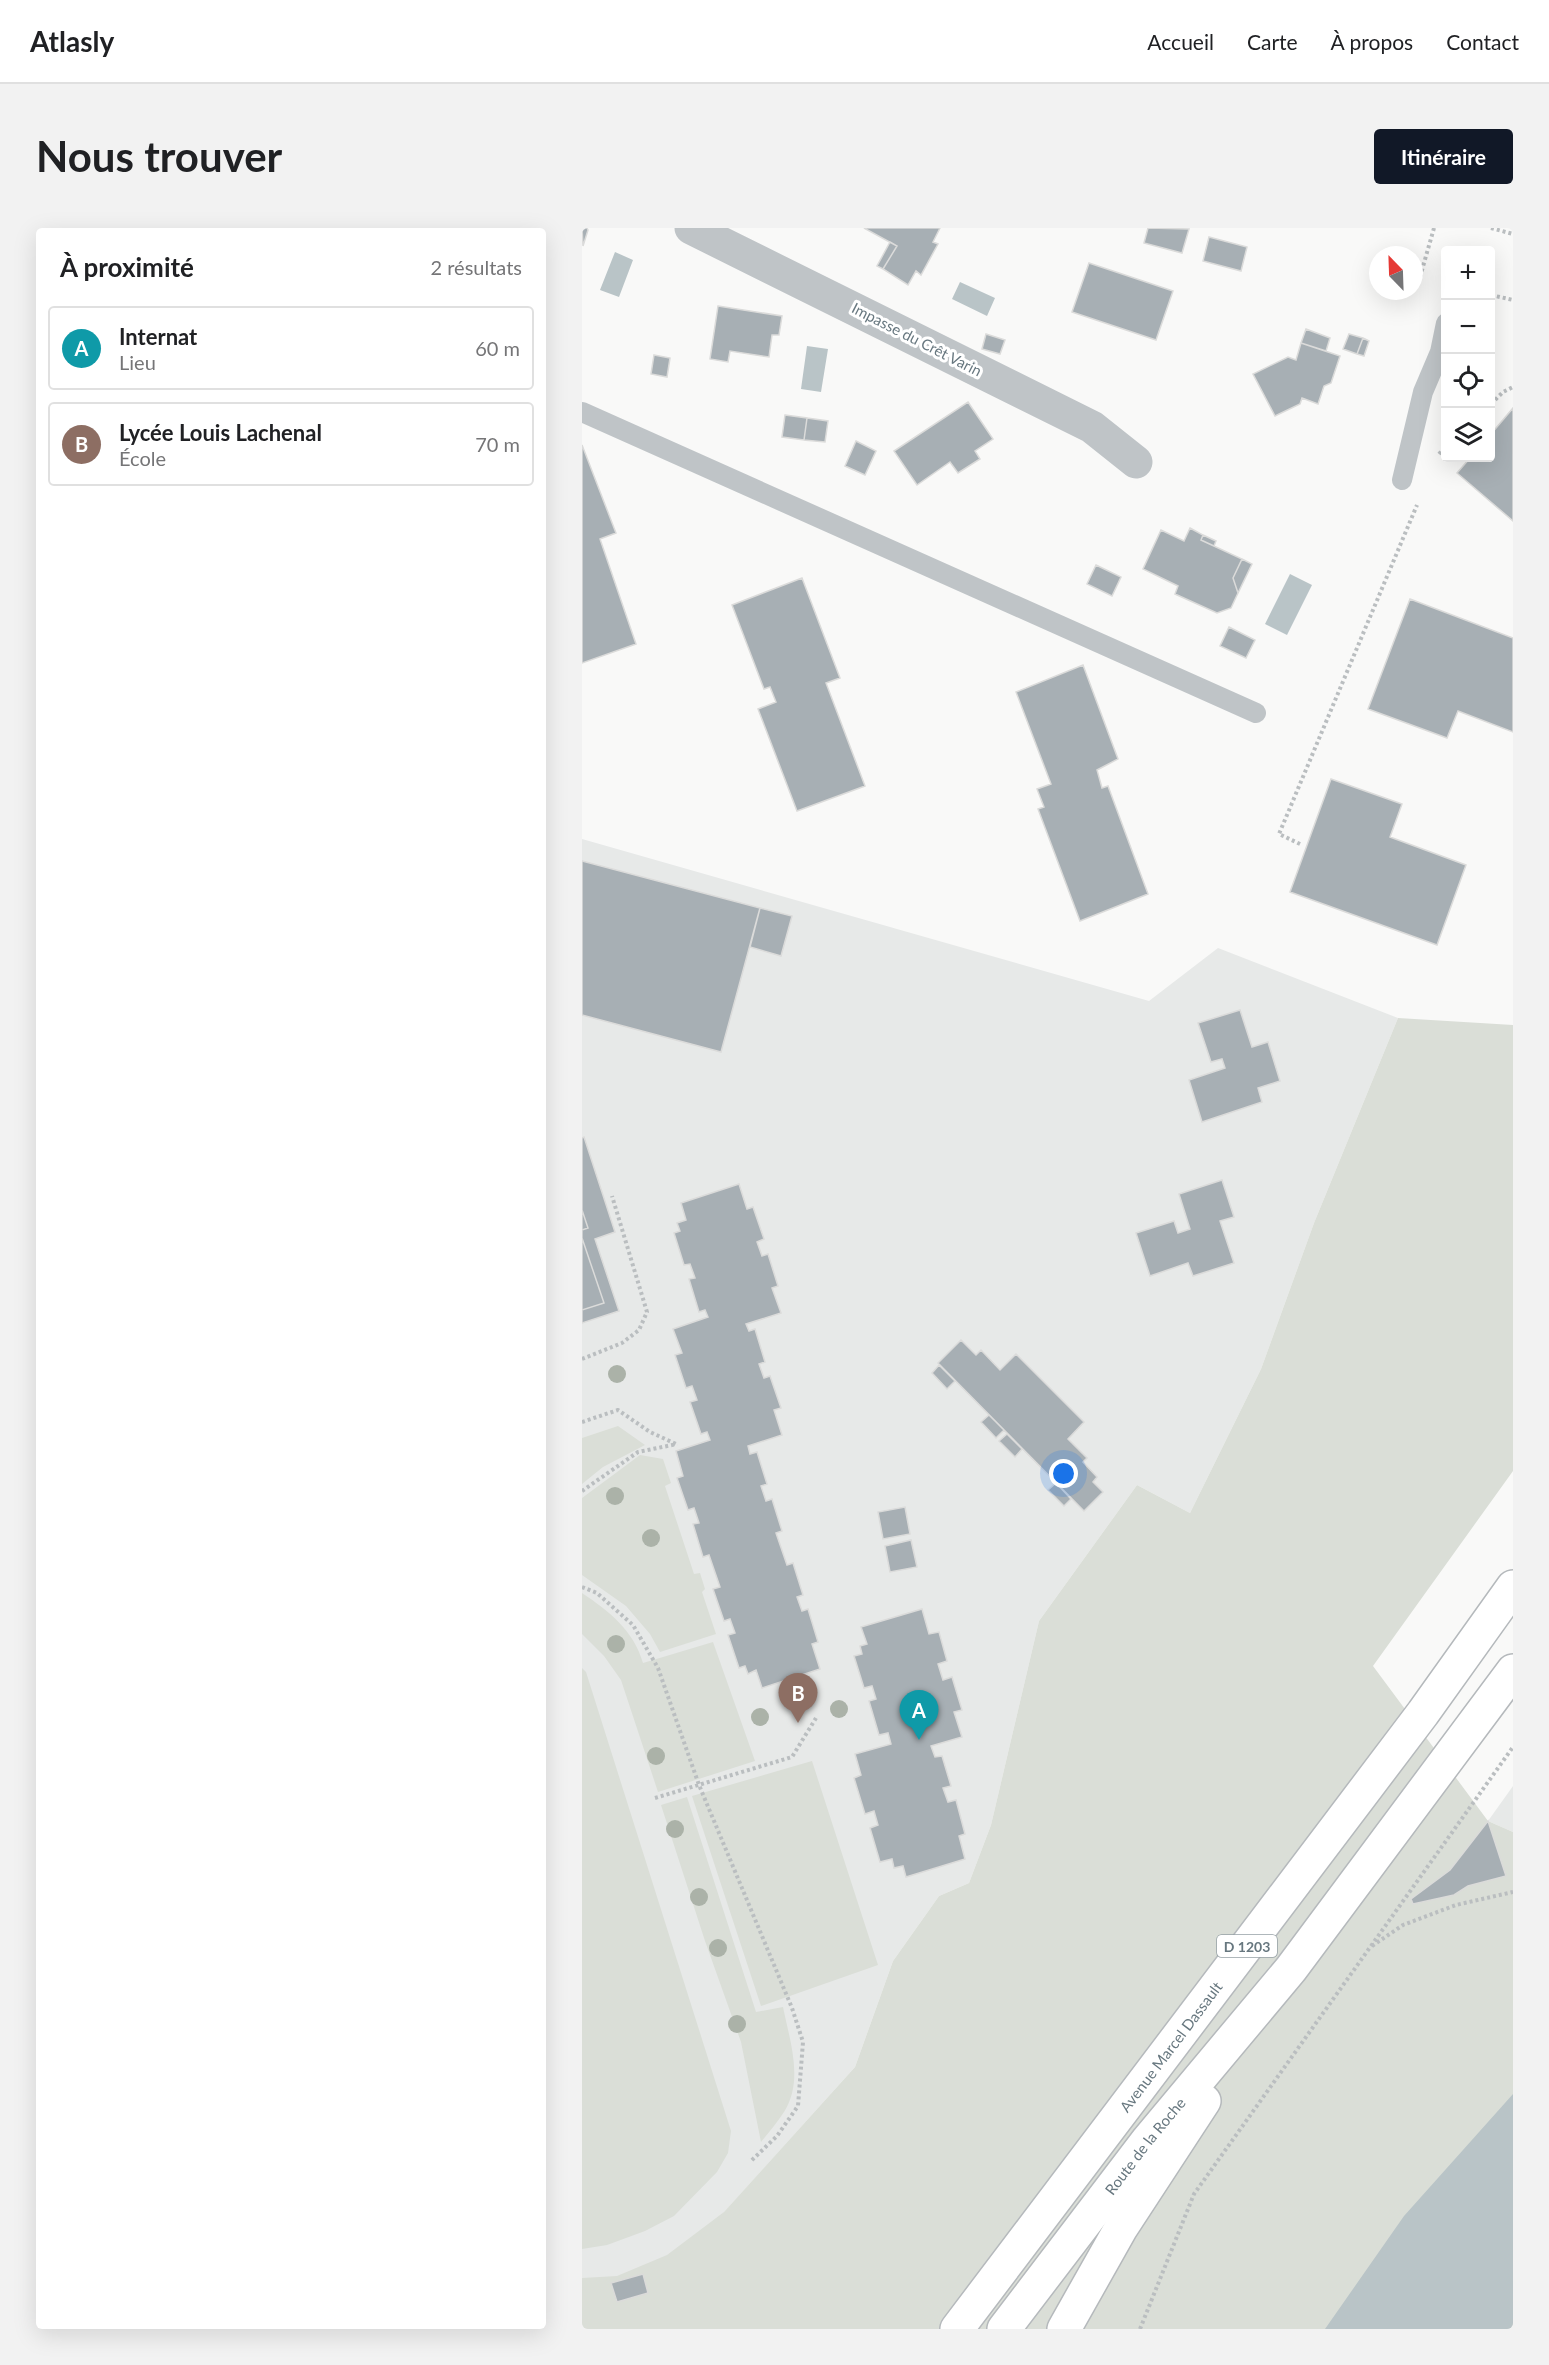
<!DOCTYPE html>
<html lang="fr">
<head>
<meta charset="utf-8">
<style>
  body { margin:0; font-family:Lato,sans-serif; background:#f2f2f2; color:#202124 }
  .controls { position:absolute; right:18px; top:18px; display:grid; overflow:hidden; border-radius:6px; box-shadow:0 6px 24px #0002 }
  .controls button { width:54px; height:54px; display:grid; place-items:center; padding:0; border:0; border-bottom:2px solid #e0e0e0; background:#fff; color:#202124; font:30px sans-serif }
  .compass { position:absolute; left:787px; top:18px; width:54px; height:54px; border-radius:50%; background:#fff; box-shadow:0 6px 24px #0002; rotate:337deg }
  .you { position:absolute; left:482px; top:1246px; width:21px; height:21px; margin:-15px; border:4px solid #fff; border-radius:50%; background:#1a73e8; box-shadow:0 0 0 9px #1a73e833 }
  .badge { display:grid; place-items:center; width:39px; height:39px; border-radius:50%; background:#111827; color:#fff; font-size:20px; font-weight:700 }
  .pin { position:absolute; translate:-50% -50px; filter:drop-shadow(0 2px 3px #0008) }
  .pin::after { content:''; position:absolute; top:32px; width:21px; height:18px; background:inherit; clip-path:polygon(0 0,100% 0,50% 100%) }
  .list { margin:0; padding:0; list-style:none }
  h2 { display:flex; justify-content:space-between; align-items:center; height:78px; margin:0; padding:0 24px; font-size:26px }
  h2 small { font-size:20px; font-weight:400; color:#757577 }
  .list li { display:grid; grid-template-columns:39px 1fr auto; gap:18px; align-items:center; box-sizing:border-box; height:84px; margin:0 12px 12px; padding:0 12px; border:2px solid #e0e0e0; border-radius:6px }
  .list b { display:block; font-size:22px; white-space:nowrap }
  .list p { margin:0; font-size:20px; white-space:nowrap; color:#757577 }
  .list em { font-size:20px; font-style:normal; color:#757577 }
  .icon { flex:none; width:33px; height:33px; fill:none; stroke:currentColor; stroke-width:2; stroke-linecap:round; stroke-linejoin:round }
  .map { position:relative; flex:none; width:931px; height:2101px; overflow:hidden; border-radius:6px }
  header { display:flex; align-items:center; gap:36px; box-sizing:border-box; height:84px; padding:0 30px; background:#fff; border-bottom:2px solid #e0e0e0 }
  header strong { font-size:28px }
  nav { display:flex; gap:33px; margin-inline-start:auto; font-size:21px }
  .intro { display:flex; align-items:center; justify-content:space-between; box-sizing:border-box; height:144px; padding:0 36px }
  h1 { margin:0; font-size:42px }
  .button { padding:15px 27px; border-radius:6px; background:#111827; color:#fff; font-size:21px; font-weight:700 }
  main { display:flex; gap:36px; padding:0 36px }
  aside { flex:1; background:#fff; border-radius:6px; box-shadow:0 6px 24px #0002 }
  .map>svg:first-child { display:block }
</style>
</head>
<body>
<header>
<strong>Atlasly</strong>
<nav><a>Accueil</a><a>Carte</a><a>À propos</a><a>Contact</a></nav>
</header>
<div class="intro"><h1>Nous trouver</h1><a class="button">Itinéraire</a></div>
<main>
<aside>
<h2>À proximité<small>2 résultats</small></h2>
<ul class="list">
<li><span class="badge" style="background:#0f9aa8">A</span><div><b>Internat</b><p>Lieu</p></div><em>60 m</em></li>
<li><span class="badge" style="background:#8d6e63">B</span><div><b>Lycée Louis Lachenal</b><p>École</p></div><em>70 m</em></li>
</ul>
</aside>
<div class="map">
<svg width="931" height="2101" viewBox="0 0 931 2101">
  <rect width="100%" height="100%" fill="#f9f9f8"/>
  <path fill="#e7e9e8" d="M0 611 567 773 636 720 816 790 732 995 679 1141 608 1285 555 1257 457 1393 409 1597 387 1655 357 1668 311 1733 273 1839 37 2101H0Z
    M931 1558V1604L906 1593Z"/>
  <path fill="#daded7" fill-rule="evenodd" d="M816 790 931 797V1243L791 1438 906 1593 931 1604V2101H0V2050L35 2048 85 2027 142 1984 273 1839 311 1733 357 1668 387 1655 409 1597 457 1393 555 1257 608 1285 679 1141 732 995ZM30 2055 66 2065 35 2074Z
    M36 1198 63 1217 21 1239 0 1256V1210Z
    M58 1227 81 1231 89 1255 83 1258 112 1346 118 1345 123 1361 120 1364 134 1406 78 1424 68 1406 44 1378 0 1347V1270Z
    M0 1365C27 1383 52 1403 61 1435L131 1414 173 1533 76 1564 39 1452 22 1428 0 1406Z
    M0 1440 4 1444 149 1903 146 1925 135 1944 92 1988 63 2003 25 2017 0 2021Z
    M230 1533 296 1737 179 1778 110 1568Z
    M105 1569 174 1784 201 1779C208 1814 222 1852 202 1884 195 1895 187 1904 179 1914L159 1814 123 1713 79 1577Z"/>
  <path fill="#b9c4c7" d="M33 24 51 32 37 69 18 62Z
    M378 54 413 70 405 88 370 71Z
    M225 118 246 121 239 164 219 161Z
    M708 346 730 357 705 407 683 396Z
    M931 1866V2101H743L822 1988Z"/>
  <path fill="#a7afb4" stroke="#dbdbda" stroke-width="1.5" d="M0 0H5L6 2 1 18Z
    M282 0H358L351 14 356 16 339 47 334 43 326 57 301 41 315 18Z
    M566 0 607 1 600 25 562 15Z
    M627 9 665 19 659 43 621 33Z
    M308 14 315 18 301 41 295 38Z
    M507 35 591 63 574 112 490 84Z
    M136 78 200 88 197 107H190L187 129 148 123 146 134 128 131Z
    M724 101 748 110 744 123 719 115Z
    M404 106 423 112 418 126 400 121Z
    M767 106 781 110 775 126 761 121Z
    M781 110 787 113 782 128 775 126Z
    M719 115 758 128 749 155 742 158 736 176 720 170 718 176 693 188 671 146 706 129 714 132Z
    M72 127 88 130 85 149 69 146Z
    M386 174 411 211 393 223 398 231 376 245 368 234 335 257 312 223Z
    M931 180V293L875 245 888 230H909V206Z
    M203 187 225 190 222 212 200 209Z
    M225 190 246 193 243 214 222 212Z
    M274 213 294 223 283 247 263 238Z
    M0 217 34 305 18 311 54 416 0 435Z
    M608 300 621 307 619 312 660 331 651 350 656 365 649 380 635 385 593 366 596 358 561 341 579 302 602 313Z
    M621 307 634 313 632 318 619 312Z
    M660 331 670 336 656 365 651 350Z
    M514 337 539 349 530 368 505 356Z
    M220 350 258 450 244 455 283 558 215 583 176 481 194 474 188 459 182 461 150 377Z
    M828 371 931 410V504L876 483 865 510 786 481Z
    M647 399 673 412 664 430 638 418Z
    M501 437 536 531 515 542 520 560 526 558 566 666 498 693 456 581 462 579 455 561 469 556 434 464Z
    M749 551 820 576 808 609 884 637 855 717 708 664Z
    M0 633 178 680 139 824 0 787Z
    M178 680 210 688 199 728 168 719Z
    M658 782 670 819 686 814 698 853 676 860 680 874 620 894 607 852 643 840 640 831 629 834 616 795Z
    M2 909 33 1004 13 1011 37 1083 0 1095V910Z
    M640 952 652 989 638 993 652 1035 611 1048 606 1035 568 1048 554 1005 592 993 596 1005 608 1001 597 966Z
    M157 956 165 981 171 979 182 1011 175 1014 180 1028 186 1026 196 1058 190 1060 199 1085 164 1096 167 1103 173 1101 183 1134 177 1136 182 1150 188 1148 199 1180 192 1182 200 1207 166 1218 168 1226 175 1224 185 1256 179 1258 184 1273 190 1271 200 1303 194 1305 205 1337 211 1335 221 1367 215 1369 220 1383 226 1381 236 1414 230 1416 238 1441 180 1460 174 1442 166 1446 163 1438 157 1440 146 1407 153 1405 148 1391 142 1393 131 1361 138 1359 127 1327 121 1329 111 1296 117 1295 112 1280 106 1282 95 1250 101 1248 94 1223 128 1212 125 1204 119 1206 108 1174 115 1172 110 1158 104 1160 93 1127 100 1125 91 1101 126 1089 123 1082 117 1084 107 1051 113 1050 108 1036 102 1037 92 1005 98 1003 95 995 104 992 99 975Z
    M0 982 6 1000 0 1002Z
    M0 1010 22 1075 0 1082Z
    M379 1112 394 1127 399 1122 418 1142 434 1126 502 1194 486 1211 505 1230 501 1234 515 1249 511 1254 521 1264 502 1283 356 1135Z
    M357 1137 373 1153 365 1161 350 1145Z
    M407 1187 422 1202 414 1210 399 1194Z
    M425 1206 440 1221 433 1229 417 1213Z
    M474 1255 489 1271 482 1278 466 1262Z
    M323 1279 328 1306 301 1311 296 1284Z
    M329 1312 335 1339 308 1344 303 1318Z
    M340 1381 347 1406 357 1404 365 1433 356 1436 361 1452 370 1449 380 1482 372 1484 380 1509 349 1518 353 1529 360 1528 369 1558 361 1560 366 1574 374 1572 383 1606 377 1608 383 1631 324 1649 321 1638 312 1640 310 1631 298 1634 288 1600 296 1597 292 1583 283 1586 272 1550 279 1547 273 1526 309 1516 306 1505 297 1507 287 1473 294 1471 290 1458 282 1460 272 1428 280 1426 278 1418 285 1416 279 1399Z
    M906 1593 924 1648 886 1658 872 1667 831 1676 829 1671 868 1642Z
    M61 2046 66 2065 35 2074 29 2055Z"/>
  <g fill="none" stroke-linecap="round" stroke-linejoin="round">
    <defs>
      <g id="highway">
        <path id="s1" d="M375 2101 841 1485 931 1359"/>
        <path id="s2" d="M422 2101 566 1912 709 1741 931 1443"/>
        <path d="M482 2101 539 2000 622 1873"/>
      </g>
    </defs>
    <use href="#highway" stroke="#b5b9bc" stroke-width="36"/>
    <path stroke="#babec0" stroke-width="4" stroke-dasharray="3 3" stroke-linecap="butt" d="M909 0 931 6
      M838 49 852 0
      M909 67 931 72
      M909 176 921 164 931 159
      M857 226 864 218
      M718 616 697 606 835 277
      M0 1131 40 1115 57 1102 65 1084 30 968
      M0 1194 36 1182 68 1204 94 1216
      M0 1263 56 1224 95 1216
      M0 1359 15 1365 51 1397 76 1440 117 1557 210 1780 221 1814 216 1878 195 1908 169 1933
      M73 1570 210 1529 234 1490
      M790 1718 821 1697 874 1677 931 1664
      M558 2101 612 1966 931 1519"/>
    <path stroke="#bfc4c7" stroke-width="20" d="M0 184 674 485
      M820 252 841 164 858 124 864 95"/>
    <path stroke="#bfc4c7" stroke-width="33" d="M109 0 510 199 554 234"/>
    <use href="#highway" stroke="#fff" stroke-width="33"/>
  </g>
  <g fill="#abb2a8">
    <circle cx="35" cy="1146" r="9"/>
    <circle cx="33" cy="1268" r="9"/>
    <circle cx="69" cy="1310" r="9"/>
    <circle cx="34" cy="1416" r="9"/>
    <circle cx="257" cy="1481" r="9"/>
    <circle cx="178" cy="1489" r="9"/>
    <circle cx="74" cy="1528" r="9"/>
    <circle cx="93" cy="1601" r="9"/>
    <circle cx="117" cy="1669" r="9"/>
    <circle cx="136" cy="1720" r="9"/>
    <circle cx="155" cy="1796" r="9"/>
  </g>
  <g text-anchor="middle" dominant-baseline="central" stroke-width="6" stroke-linejoin="round" paint-order="stroke">
    <rect fill="#fff" stroke="#95a0a5" stroke-width="1.5" x="635" y="1707" width="60" height="22" rx="4.5"/>
    <g font-size="14" font-weight="bold" fill="#67777f">
      <text x="665" y="1718">D 1203</text>
    </g>
    <g font-size="15" fill="#67777f" stroke="#fff">
      <text transform="translate(335 111) rotate(27)">Impasse du Crêt Varin</text>
      <text stroke="none"><textPath href="#s1" startOffset="354">Avenue Marcel Dassault</textPath></text>
      <text stroke="none"><textPath href="#s2" startOffset="231">Route de la Roche</textPath></text>
    </g>
  </g>
</svg>
<div class="controls">
<button>+</button>
<button>−</button>
<button><svg class="icon" aria-label="locate" viewBox="0 0 24 24"><circle cx="12" cy="12" r="6"/><path d="M12 2v4M12 18v4M2 12h4M18 12h4"/></svg></button>
<button><svg class="icon" aria-label="layers" viewBox="0 0 24 24"><path d="M12 4l9 5-9 5-9-5zM3 14l9 5 9-5"/></svg></button>
</div>
<svg class="compass" viewBox="-18 -18 36 36"><path d="M0-13l5 13h-10z" fill="#e53935"/><path d="M0 13l5-13h-10z" fill="#757577"/></svg>
<div class="you"></div>
<div class="pin badge" style="left:337px;top:1512px;background:#0f9aa8">A</div>
<div class="pin badge" style="left:216px;top:1495px;background:#8d6e63">B</div>
</div>
</main>
</body>
</html>
